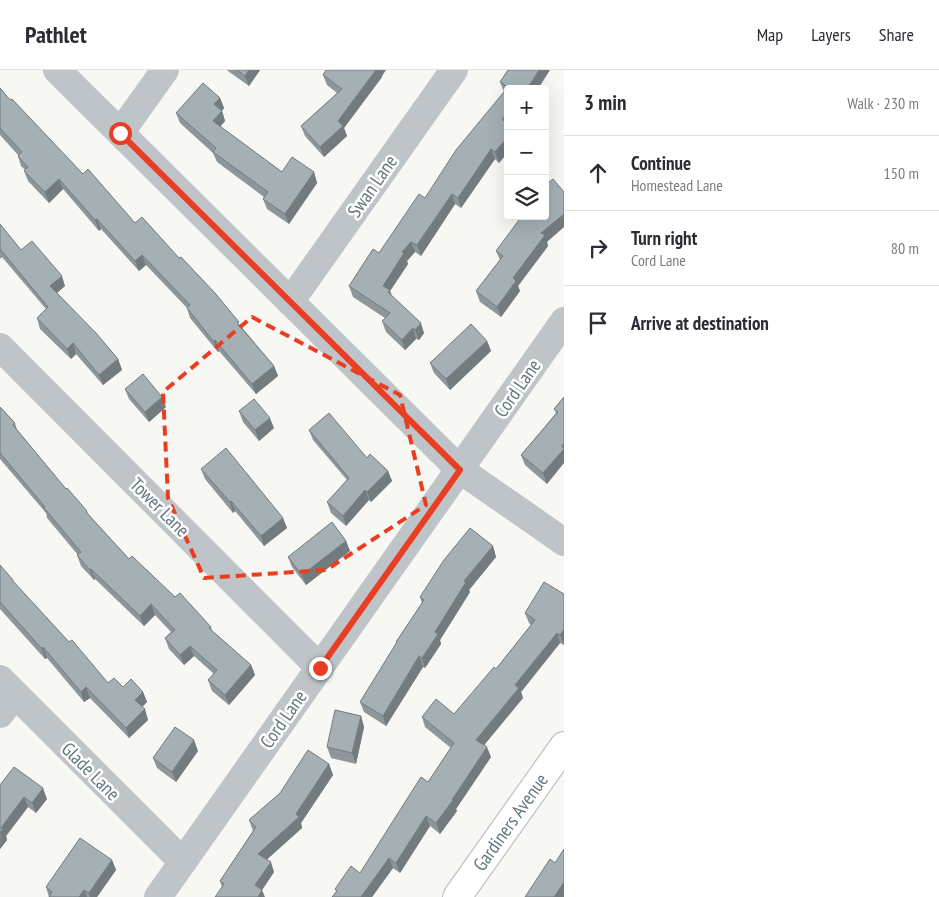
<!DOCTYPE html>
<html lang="en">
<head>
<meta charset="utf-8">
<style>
  body { margin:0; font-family:"PT Sans Narrow",sans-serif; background:#f2f2f3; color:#2b2b33 }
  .controls { position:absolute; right:15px; top:15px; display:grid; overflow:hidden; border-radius:5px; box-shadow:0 5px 20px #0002 }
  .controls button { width:45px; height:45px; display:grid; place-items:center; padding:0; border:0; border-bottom:1px solid #e1e1e2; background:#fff; color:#2b2b33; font:25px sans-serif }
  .stop { position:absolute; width:15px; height:15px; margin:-11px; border:4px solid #e93e23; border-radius:50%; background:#fff }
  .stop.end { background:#e93e23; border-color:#fff; box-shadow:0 1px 5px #0008 }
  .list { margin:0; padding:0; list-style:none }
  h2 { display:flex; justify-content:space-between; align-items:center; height:65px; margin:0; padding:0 20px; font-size:21px }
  h2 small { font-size:16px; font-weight:400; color:#7c7c81 }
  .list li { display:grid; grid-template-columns:32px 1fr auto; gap:15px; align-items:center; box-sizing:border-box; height:75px; padding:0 20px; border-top:1px solid #e1e1e2 }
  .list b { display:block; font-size:19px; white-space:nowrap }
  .list p { margin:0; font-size:16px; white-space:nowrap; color:#7c7c81 }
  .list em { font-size:16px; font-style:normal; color:#7c7c81 }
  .icon { flex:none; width:28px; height:28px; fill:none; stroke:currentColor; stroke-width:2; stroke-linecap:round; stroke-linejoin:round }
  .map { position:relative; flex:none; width:564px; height:827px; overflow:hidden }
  header { display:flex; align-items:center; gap:30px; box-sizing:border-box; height:70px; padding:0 25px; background:#fff; border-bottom:1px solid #e1e1e2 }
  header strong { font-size:24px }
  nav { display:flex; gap:28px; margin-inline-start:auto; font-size:18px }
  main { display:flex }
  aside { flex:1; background:#fff }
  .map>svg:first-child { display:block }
</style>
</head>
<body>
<header>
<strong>Pathlet</strong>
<nav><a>Map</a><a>Layers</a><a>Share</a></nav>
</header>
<main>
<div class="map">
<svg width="564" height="827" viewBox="0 0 564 827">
  <rect width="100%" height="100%" fill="#f7f7f4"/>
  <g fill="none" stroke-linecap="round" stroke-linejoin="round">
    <defs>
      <g id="major">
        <path id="s1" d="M457 827 564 676"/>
      </g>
    </defs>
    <use href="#major" stroke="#b1b8bb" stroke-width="30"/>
    <path stroke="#bec4c7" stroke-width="28" d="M57 0 459 399 564 472
      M120 63 165 0
      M290 232 454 0
      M0 277 320 598
      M0 609 183 792
      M0 644 15 624
      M158 827 564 251"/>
    <use href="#major" stroke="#fff" stroke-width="28"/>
  </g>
  <path fill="#8d979b" d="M227 0H260L249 16 228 1Z
    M508 0V82L499 93 495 89 461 138 455 134 421 186 415 182 407 191 408 194 390 221 392 226 424 263 419 270 416 269 405 280 386 262 382 251 385 248 353 227 349 216 379 183 425 128 504 22 500 12Z
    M323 5 382 6V7L344 58 347 66 324 87 305 66 301 56 337 23 327 15Z
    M0 18 10 30 83 104 240 255 274 296 278 306 256 324 219 281 218 282 190 248 187 238 146 195 139 201 101 159 99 161 63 119 49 133 28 111 24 101 25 100 21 96 18 86V85L0 65Z
    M220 28 224 38 222 41 225 51 220 57 282 102H314L317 113 289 154 267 139 263 129 264 127 217 92 213 83 180 53 176 43Z
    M0 154 21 180 65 216 57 223 118 289 122 300 103 315 76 284 71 289 40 259 37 248 46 239 2 187 0 189Z
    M547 172 548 176 518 216 520 221 501 247 480 232 476 221 500 190 496 181Z
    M487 271 491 281 450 320 434 303 430 293Z
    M125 319 166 337 149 352 129 329Z
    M564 327 547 414 525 395 521 385 556 343 554 339Z
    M0 337 15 353 17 360 66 419 87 441 88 444 129 489 211 557 212 561 251 595 255 605 229 635 212 621 208 610 214 604 194 586 184 595 169 579 165 568 171 562 155 545 144 556 95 509 94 510 81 496 77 485H78L47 448 46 443 0 389Z
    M239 341 274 358 259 371 243 352Z
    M309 360 367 388 388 401 392 411 371 432 369 430 346 456 331 443 327 432 347 410 313 370Z
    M201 399 283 448 287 458 264 476 235 441 233 443 205 409Z
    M346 471 350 481 306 515 292 497 288 487Z
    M493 476 496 487 469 520 470 522 440 570 441 574 425 598 423 597 386 656 364 642 360 632 397 573 396 572 422 533 420 527Z
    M0 495 14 513 69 572 108 613 143 622 147 632 142 637 148 650 129 668 90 628 84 632 47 588 45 589 0 539Z
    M564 524V575L560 573 521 622 523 628 484 675 491 687 456 739 457 741 440 764 430 756 400 803 393 798 372 827H332L336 822 335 819 360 803 428 712 451 678 425 657 422 647 454 644 496 599 531 555 529 553 525 543Z
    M361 646 364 657 356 694 331 688 327 677Z
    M198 681 176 712 157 698 153 688Z
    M329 694 333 705 301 753 302 758 267 789 274 802 262 820 222 817 220 811 253 761 249 750Z
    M0 715 47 729 36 743 28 737 6 766 7 770 0 779Z
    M112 790 116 800 97 827H49L46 817Z"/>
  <path fill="#737b7e" d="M249 0H260L249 16 245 6Z
    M376 0H386L382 6V7L344 58 347 66 324 87 320 77 338 51Z
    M539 0H550L538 19H527Z
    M220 28 224 38 218 45 214 34Z
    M222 41 225 51 216 61 213 51Z
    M508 67V82L499 93 495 82Z
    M491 79 495 89 461 138 458 128Z
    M314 102 317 113 289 154 285 144Z
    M59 109 63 119 49 133 45 122Z
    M452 124 455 134 421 186 417 175Z
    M564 144V157L547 172 548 176 518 216 520 221 501 247 497 237 513 208 541 163Z
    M97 149 101 159 99 161 95 150Z
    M411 172 415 182 407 191 408 194 390 221 393 230 383 216 402 182Z
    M142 185 146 195 139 201 135 191Z
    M62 206 65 216 53 226 50 216Z
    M421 253 424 263 419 270 415 260Z
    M413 258 416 269 405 280 402 270Z
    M215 270 219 281 218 282 214 272Z
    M487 271 491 281 450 320 446 309Z
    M73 273 76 284 71 289 67 279Z
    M118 289 122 300 103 315 99 305Z
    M274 296 278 306 256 324 252 314Z
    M162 327 166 337 149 352 145 342Z
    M270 348 274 358 259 371 255 360Z
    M564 373V393L547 414 543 403Z
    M388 401 392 411 371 432 367 422Z
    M365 420 369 430 346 456 343 446Z
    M231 431 235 441 233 443 230 432Z
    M283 448 287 458 264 476 261 466Z
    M346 471 350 481 306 515 302 505Z
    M493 476 496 487 469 520 470 522 440 570 441 574 425 598 422 588 435 562 464 511Z
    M91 499 95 509 94 510 90 500Z
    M151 534 155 545 144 556 140 546Z
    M564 559V575L560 565Z
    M557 563 560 573 521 622 523 628 480 680 476 670 515 615Z
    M190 576 194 586 184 595 180 585Z
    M43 577 47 588 45 589 42 579Z
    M419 586 423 597 386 656 383 646Z
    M251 595 255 605 229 635 225 625Z
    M86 617 90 628 84 632 81 622Z
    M143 622 147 632 139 640 135 630Z
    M145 639 148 650 129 668 126 658Z
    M361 646 364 657 356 694 352 683Z
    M194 670 198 681 176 712 172 702Z
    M487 677 491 687 456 739 457 741 440 764 436 753Z
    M329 694 333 705 301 753 302 758 262 794 258 784 296 744Z
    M43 718 47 729 36 743 32 733Z
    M24 727 28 737 6 766 7 770 0 779 1 758Z
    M426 746 430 756 400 803 396 793Z
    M389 788 393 798 372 827H361Z
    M112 790 116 800 97 827H90L89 823Z
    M271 792 274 802 262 820 265 827H258L255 815Z
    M564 812V827H554Z
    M84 820 87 827H79Z"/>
  <path fill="#a4b0b4" stroke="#737b7e" d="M237 0H249L245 6Z
    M326 0H376L338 51 343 56 320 77 301 56 342 19 323 5Z
    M508 0H539L527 19H508V48L507 49 504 47 502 49 508 55V67L495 82 491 79 458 128 452 124 417 175 411 172 402 182 404 183 383 216 390 220 388 222 421 253 415 260 413 258 402 270 382 251 390 243 349 216 373 179 379 183 419 124 425 128 456 80 508 17 500 12Z
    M203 13 220 28 214 34 222 41 213 51 282 102 292 87 314 102 285 144 263 129 268 122 213 82 216 78 176 43Z
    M0 18 10 30 12 29 83 104 88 99 135 153 142 147 179 188 181 187 215 223 239 252 237 253 274 296 252 314 215 270 214 272 187 238 190 235 142 185 135 191 97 149 95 150 59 109 45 122 24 101 28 97 18 86 22 82 0 58Z
    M553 109 564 122V144L541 163 545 165 513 208 516 211 497 237 476 221 503 186 496 181 522 146H545V115Z
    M0 154 21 180 32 171 62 206 50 216 96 263 118 289 99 305 73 273 67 279 37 248 48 237 0 179Z
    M471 254 487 271 446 309 430 293Z
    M143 304 162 327 145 342 125 319Z
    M564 327V373L562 376 564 379 543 403 521 385 558 342 554 339Z
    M254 329 270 348 255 360 239 341Z
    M0 337 15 353 13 355 66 419 67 418 87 441 86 442 129 489 132 486 175 527 180 523 211 557 209 558 251 595 225 625 208 610 217 600 190 576 180 585 165 568 175 560 151 534 140 546 91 499 90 500 77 485 81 482 44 438 45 437 0 383Z
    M329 343 367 388 370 384 388 401 367 422 365 420 343 446 327 432 349 408 309 360Z
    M226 378 283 448 261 466 231 431 230 432 201 399Z
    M332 452 346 471 302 505 288 487Z
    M470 458 493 476 464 511 466 512 435 562 438 564 422 588 419 586 383 646 360 632 397 572H396L424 530 420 527 444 490Z
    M0 495 13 510V511L69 572 72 570 108 613 114 608 123 617 131 609 143 622 135 630 145 639 126 658 86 617 81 622 43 577 42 579 0 532Z
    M544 512 564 524V559L560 565 557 563 515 615 519 618 476 670 487 677 452 730H453L436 753 426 746 396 793 389 788 361 827H332L337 821 335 819 351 796 360 803 421 707 428 712 454 673 422 647 436 629 454 644 494 597 496 599 535 550 525 543Z
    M335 640 361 646 352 683 327 677Z
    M175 657 194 670 172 702 153 688Z
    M308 680 329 694 296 744 299 747 258 784 271 792 255 815 262 820 258 827H215L224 814 220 811 256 757 249 750 280 723Z
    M14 697 43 718 32 733 24 727 1 758 3 759 0 764V715Z
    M80 768 112 790 89 823 84 820 79 827H49L52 822 46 817Z
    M564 779V812L554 827H525L550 789 555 793Z"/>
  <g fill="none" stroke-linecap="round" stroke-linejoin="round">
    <path stroke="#e93e23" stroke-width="6" d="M120 63 460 400 320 598"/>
  </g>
  <path fill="none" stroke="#e93e23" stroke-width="4" stroke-dasharray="10 6" stroke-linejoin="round" d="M252 247 400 325 426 435 326 500 204 508 168 428 163 322Z"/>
  <g text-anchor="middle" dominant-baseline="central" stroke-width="5" stroke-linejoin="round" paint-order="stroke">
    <g font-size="19" fill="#617680" stroke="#fff">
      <text transform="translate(372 116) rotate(-55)">Swan Lane</text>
      <text transform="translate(517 318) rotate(-55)">Cord Lane</text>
      <text transform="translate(160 437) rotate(45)">Tower Lane</text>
      <text transform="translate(283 649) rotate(-55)">Cord Lane</text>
      <text transform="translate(91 701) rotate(45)">Glade Lane</text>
      <text stroke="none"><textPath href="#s1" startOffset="92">Gardiners Avenue</textPath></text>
    </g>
  </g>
</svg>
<div class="controls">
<button>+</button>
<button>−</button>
<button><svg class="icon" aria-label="layers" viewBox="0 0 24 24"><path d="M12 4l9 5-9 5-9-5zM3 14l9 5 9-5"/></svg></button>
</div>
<div class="stop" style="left:120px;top:63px"></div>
<div class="stop end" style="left:320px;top:598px"></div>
</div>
<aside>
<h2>3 min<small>Walk · 230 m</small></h2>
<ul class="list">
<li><svg class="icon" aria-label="ahead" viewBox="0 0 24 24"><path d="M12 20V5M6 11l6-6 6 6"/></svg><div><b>Continue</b><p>Homestead Lane</p></div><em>150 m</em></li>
<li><svg class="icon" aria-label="right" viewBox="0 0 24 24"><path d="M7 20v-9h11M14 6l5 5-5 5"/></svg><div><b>Turn right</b><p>Cord Lane</p></div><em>80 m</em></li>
<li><svg class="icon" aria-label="arrive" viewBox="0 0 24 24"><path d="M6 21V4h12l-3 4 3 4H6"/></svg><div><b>Arrive at destination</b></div></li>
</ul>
</aside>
</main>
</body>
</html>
